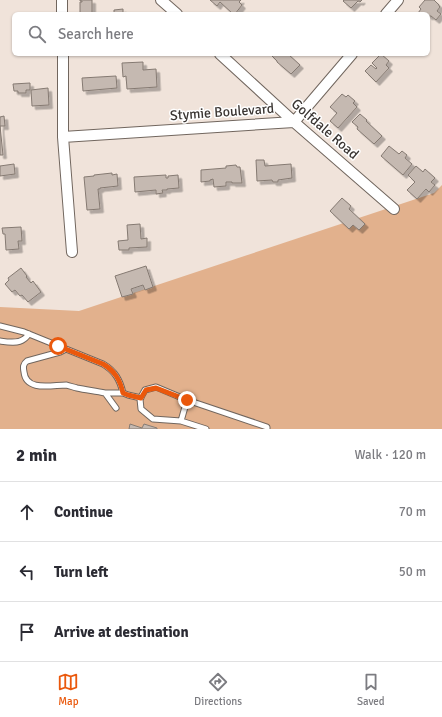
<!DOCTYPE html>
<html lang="en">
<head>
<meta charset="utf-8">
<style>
  body { margin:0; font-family:Signika,sans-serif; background:#f7f7f7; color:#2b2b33 }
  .stop { position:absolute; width:12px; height:12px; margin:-9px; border:3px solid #ea580c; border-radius:50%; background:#fff }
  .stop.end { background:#ea580c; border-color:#fff; box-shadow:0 1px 4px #0008 }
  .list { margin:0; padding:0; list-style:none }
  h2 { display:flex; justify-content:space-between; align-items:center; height:52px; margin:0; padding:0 16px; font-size:17px }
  h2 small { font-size:13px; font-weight:400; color:#7c7c81 }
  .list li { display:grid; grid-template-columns:26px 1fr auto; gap:12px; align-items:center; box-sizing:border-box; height:60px; padding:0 16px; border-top:1px solid #e1e1e2 }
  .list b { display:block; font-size:15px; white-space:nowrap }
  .list em { font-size:13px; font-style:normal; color:#7c7c81 }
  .icon { flex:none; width:22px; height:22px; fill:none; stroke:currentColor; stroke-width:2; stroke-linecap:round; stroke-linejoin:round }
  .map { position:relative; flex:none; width:442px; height:429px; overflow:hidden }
  .search { position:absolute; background:#fff; box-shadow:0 1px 3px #0004; left:12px; right:12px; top:12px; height:44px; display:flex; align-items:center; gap:10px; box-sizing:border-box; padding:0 14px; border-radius:6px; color:#7c7c81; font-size:15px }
  .sheet { height:232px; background:#fff }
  nav { display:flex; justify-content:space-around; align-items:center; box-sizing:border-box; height:56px; border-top:1px solid #e1e1e2; background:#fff; font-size:11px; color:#7c7c81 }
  nav a { display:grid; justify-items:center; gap:2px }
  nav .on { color:#ea580c }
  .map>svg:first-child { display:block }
</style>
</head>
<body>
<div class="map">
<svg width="442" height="429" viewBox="0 0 442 429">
  <defs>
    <filter id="shadow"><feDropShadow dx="3.5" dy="3.5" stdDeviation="0" flood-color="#0004"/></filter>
  </defs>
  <rect width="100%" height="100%" fill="#f0e3da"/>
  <path fill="#e2b18d" d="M442 185V429H0V307L79 311 434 193Z"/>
  <path fill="#c5b9b1" stroke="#857a72" filter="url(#shadow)" d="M80 0H92V14H80V2H82V1H80Z
    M210 0H241L239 2 242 5 235 14H233L220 2 217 6Z
    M344 0H362L360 2 358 1 351 8 343 1Z
    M425 0H434L439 5V6L440 7 437 11 441 14 436 20 431 16H428V14H420L418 13 421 9 419 7Z
    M123 9V14H114V10Z
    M270 54H288L300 65 291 74 277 62V61Z
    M381 54 389 61 386 65 389 68 376 82 365 71 371 65 376 69 377 68 372 63Z
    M143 62V70L156 69 157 87 127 89 126 76 123 77 122 63Z
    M116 76 117 88 83 91 82 78Z
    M30 83V90H26V93H18V91H14L13 84Z
    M48 88 49 105 32 106 31 90Z
    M342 94 346 97 348 95 355 101 353 103 357 107 338 128 330 121 337 113 330 107Z
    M360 114 367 120 366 121 382 136 374 144 357 129 358 127 352 122Z
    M4 116 5 126H0L3 155H0V117Z
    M389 146 399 154 402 151 407 155 405 158 412 164 403 175 381 156Z
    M256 160H264L265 166 291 164 292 178 278 180V182H273L272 180 257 181Z
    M14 164 15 174 0 176V166Z
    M236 165 237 167H240L242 183H232V182H226V186L214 187 213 179 210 180V181L201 182V170L226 168V166Z
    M416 166 423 172 425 169 435 178 431 182 435 185 429 192 426 189 417 199 407 190 415 182 408 175Z
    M112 173V175L117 174 118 186 100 188V189H98L100 209 87 210 84 177 94 176V175Z
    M166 175V178H168V176L178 175 179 188 167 189V190H162L163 193 156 194V190L135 192 134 177Z
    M342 198 351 206 349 209 365 224 359 230 353 225 349 229 330 211Z
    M140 224 141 239 147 238V247L129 248V250H119L118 241 128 240 127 225Z
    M21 227 22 241H18L19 249 6 250 5 234H3L2 228Z
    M146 266 153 287 145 290 143 285 131 289 133 294 122 297 115 276Z
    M21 268 27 276 26 277 31 283 33 281 41 292 28 302 22 295 20 296 15 290 12 292 5 284 9 280 8 278Z
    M130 424 142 428 144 424 157 428V429H129Z"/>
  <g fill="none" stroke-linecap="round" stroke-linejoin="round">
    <defs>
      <path id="service" d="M0 326 24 332 103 364C115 371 120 380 123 393L128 395 141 398
        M0 341C7 342 18 344 24 339 26 338 27 336 29 334
        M65 349 64 350 60 352 27 361C23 364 23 367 24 372 26 392 52 385 66 385 70 386 73 387 77 388 86 390 96 391 105 393
        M116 408 105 393H123
        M181 421 153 419 141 409 140 399 145 390 156 387 187 400
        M206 429 181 421 187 400 267 427V429"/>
      <path id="minor" d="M62 0V14
        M161 0 177 14
        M386 14 398 0
        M63 54V137L72 252
        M220 54 294 122 394 209
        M63 137 294 122 352 54"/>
    </defs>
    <use href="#service" stroke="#71665e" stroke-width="7"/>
    <use href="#minor" stroke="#71665e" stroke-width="12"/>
    <use href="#service" stroke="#fff" stroke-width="5"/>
    <use href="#minor" stroke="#fff" stroke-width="10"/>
  </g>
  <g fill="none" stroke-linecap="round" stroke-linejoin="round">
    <path stroke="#ea580c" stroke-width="5" d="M58 346 103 364C115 371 120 380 123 393L128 395 141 398 146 390 156 388 187 400"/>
  </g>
  <g text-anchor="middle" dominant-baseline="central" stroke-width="3" stroke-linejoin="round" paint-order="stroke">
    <g font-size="14" fill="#3b3633" stroke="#fff">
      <text transform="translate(222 112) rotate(-4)">Stymie Boulevard</text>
      <text transform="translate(325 129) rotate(41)">Golfdale Road</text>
    </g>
  </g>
</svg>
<div class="stop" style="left:58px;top:346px"></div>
<div class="stop end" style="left:187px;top:400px"></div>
<div class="search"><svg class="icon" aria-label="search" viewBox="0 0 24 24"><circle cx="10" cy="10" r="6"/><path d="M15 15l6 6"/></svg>Search here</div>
</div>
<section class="sheet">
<h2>2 min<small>Walk · 120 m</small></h2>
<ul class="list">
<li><svg class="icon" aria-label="ahead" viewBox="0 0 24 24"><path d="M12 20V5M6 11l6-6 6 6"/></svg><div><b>Continue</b></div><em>70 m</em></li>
<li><svg class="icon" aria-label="left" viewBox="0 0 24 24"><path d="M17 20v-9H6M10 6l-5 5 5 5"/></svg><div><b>Turn left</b></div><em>50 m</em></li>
<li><svg class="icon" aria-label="arrive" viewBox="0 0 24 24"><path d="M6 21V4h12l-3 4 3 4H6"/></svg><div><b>Arrive at destination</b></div></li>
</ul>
</section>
<nav>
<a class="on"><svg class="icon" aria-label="map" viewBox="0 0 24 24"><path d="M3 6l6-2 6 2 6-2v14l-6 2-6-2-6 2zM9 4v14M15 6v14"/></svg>Map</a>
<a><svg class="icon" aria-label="directions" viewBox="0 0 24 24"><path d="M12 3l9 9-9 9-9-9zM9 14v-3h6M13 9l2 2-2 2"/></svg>Directions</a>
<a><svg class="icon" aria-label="saved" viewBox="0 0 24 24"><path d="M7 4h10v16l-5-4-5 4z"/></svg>Saved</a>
</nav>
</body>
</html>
